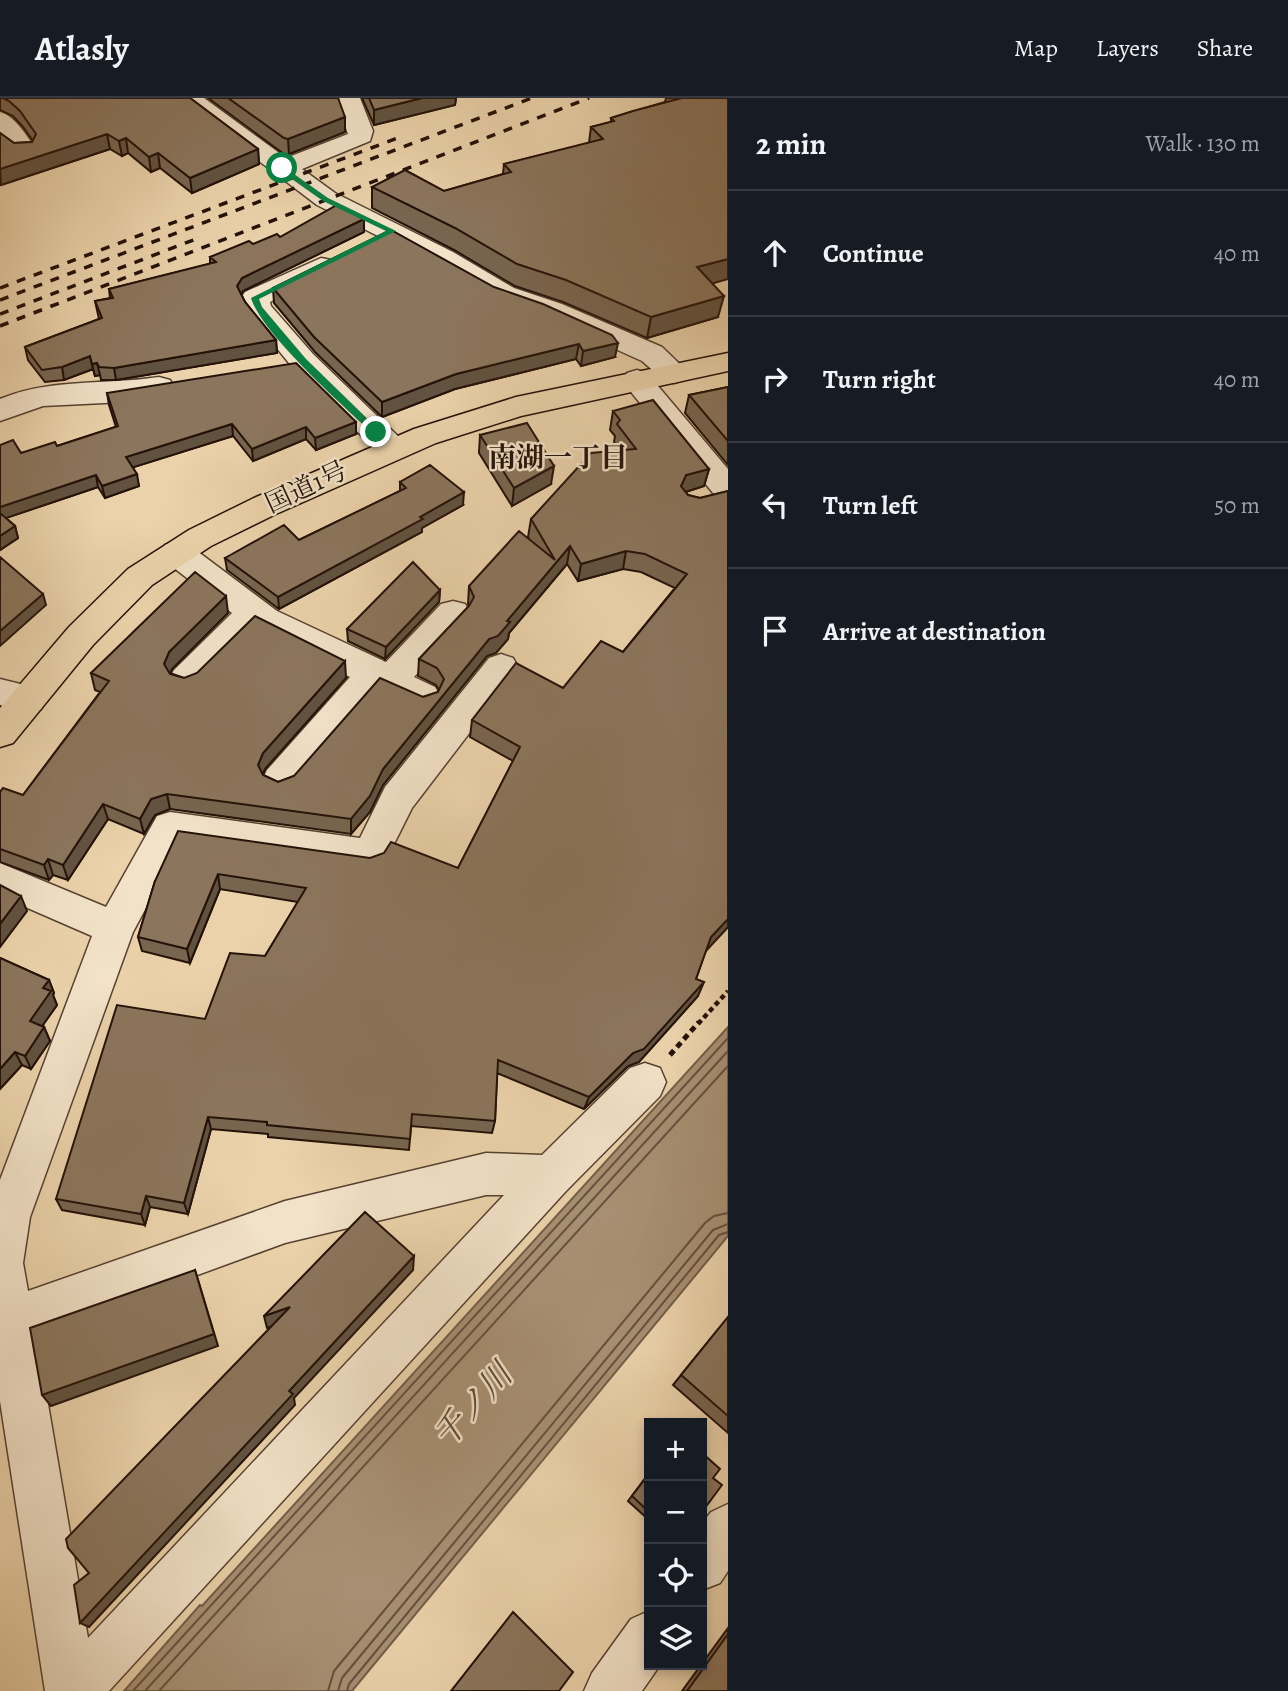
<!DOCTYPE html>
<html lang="en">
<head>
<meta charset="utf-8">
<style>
  body { margin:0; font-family:Alegreya,"Noto Serif JP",serif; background:#242831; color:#f1f3f6 }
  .controls { position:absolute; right:21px; bottom:21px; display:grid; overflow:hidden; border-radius:0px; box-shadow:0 4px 10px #0003 }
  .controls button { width:63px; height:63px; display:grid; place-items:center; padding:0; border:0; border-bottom:2px solid #363941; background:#171b24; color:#f1f3f6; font:35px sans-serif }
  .stop { position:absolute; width:21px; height:21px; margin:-16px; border:5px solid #0b8043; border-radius:50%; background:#fff }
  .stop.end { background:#0b8043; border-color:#fff; box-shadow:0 2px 7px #0008 }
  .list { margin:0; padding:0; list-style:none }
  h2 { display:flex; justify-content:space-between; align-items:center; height:91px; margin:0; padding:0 28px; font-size:30px }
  h2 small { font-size:23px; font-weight:400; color:#9ea1a6 }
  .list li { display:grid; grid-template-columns:46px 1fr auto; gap:21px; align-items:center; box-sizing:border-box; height:126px; padding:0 28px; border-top:2px solid #363941 }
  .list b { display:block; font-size:26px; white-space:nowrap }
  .list em { font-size:23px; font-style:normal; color:#9ea1a6 }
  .icon { flex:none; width:38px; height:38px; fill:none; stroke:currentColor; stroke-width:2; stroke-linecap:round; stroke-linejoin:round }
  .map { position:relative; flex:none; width:728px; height:1593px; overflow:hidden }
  header { display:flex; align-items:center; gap:42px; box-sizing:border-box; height:98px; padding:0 35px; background:#171b24; border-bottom:2px solid #363941 }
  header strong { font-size:33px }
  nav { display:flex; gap:38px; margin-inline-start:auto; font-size:24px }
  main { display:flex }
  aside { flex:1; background:#171b24 }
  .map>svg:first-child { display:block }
</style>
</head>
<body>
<header>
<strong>Atlasly</strong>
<nav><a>Map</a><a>Layers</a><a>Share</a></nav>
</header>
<main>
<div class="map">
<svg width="728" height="1593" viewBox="0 0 728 1593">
  <rect width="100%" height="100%" fill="#ebd2aa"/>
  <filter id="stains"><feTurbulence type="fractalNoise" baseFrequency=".00286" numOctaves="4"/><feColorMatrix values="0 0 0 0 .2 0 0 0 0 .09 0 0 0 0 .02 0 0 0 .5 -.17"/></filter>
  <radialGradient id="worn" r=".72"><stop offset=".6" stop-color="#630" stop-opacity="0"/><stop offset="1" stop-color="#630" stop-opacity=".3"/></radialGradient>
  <path fill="#a79073" stroke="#735d48" stroke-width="2" d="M728 929V1138L352 1593H124L200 1507 202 1508Z"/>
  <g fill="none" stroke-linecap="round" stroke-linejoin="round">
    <path stroke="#66503e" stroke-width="2" d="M133 1593 728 940
      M145 1593 728 953
      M159 1593 728 968
      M328 1593 334 1573 705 1125 714 1118 728 1115
      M338 1593 342 1580 713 1132 728 1126
      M347 1593 349 1586 719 1137 728 1134"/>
    <defs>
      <path id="minor" d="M176 0H204L286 60 348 36 336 0H360L373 33 370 43 302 71 335 95 453 154 514 190 562 206 662 249 689 275 684 282 674 285 664 282 642 263 542 218 494 202 433 166 317 107Z
        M0 14C16 18 28 40 37 53L33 58C19 62 5 54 0 39 0 33 0 21 0 14Z
        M321 160 331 162 335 168 331 174 270 204 271 208 313 256 403 343 407 350 403 357 392 360 381 357 293 270 244 210 241 200 245 194Z
        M637 272 647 275 728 371V403L717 400 627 289 622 282 627 275Z
        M159 279 170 282 174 289 170 296 125 304 43 308 0 323V301C50 280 106 287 159 279Z
        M177 443 189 447 277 513 386 564 441 506 453 503 465 506 470 515 465 524 414 579 435 589 441 599 435 609 423 613 379 593 293 692 280 697 267 692 262 682 267 672 350 579 256 532 198 590 186 594 174 590 169 581 174 572 232 515 165 463 161 455 165 447Z
        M501 556 513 560 518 569 513 578 412 710 383 768 370 773 180 746 133 834 30 1119 23 1165 28 1193 285 1103 486 1055 542 1057 630 970 645 965 660 970 666 984 660 998 566 1093 109 1593H45L0 1303V1082L92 838 0 798V765L106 809 157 718 170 714 360 740 385 689 489 560ZM486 1097H504L88 1540 36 1236 285 1145Z
        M0 581 41 591 47 601 41 611 29 615 0 607Z
        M728 1406V1473L720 1485 702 1492V1425L711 1414Z
        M649 1513V1567H660L642 1593H584L592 1575 631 1521Z"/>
      <path id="highway" d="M728 255V273L521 318 436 345 276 416 211 448 152 487 93 547 13 645 0 649V610L69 529 128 471 189 432 254 400 414 331 516 299Z"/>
    </defs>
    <use href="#minor" stroke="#564130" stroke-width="3"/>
    <use href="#highway" stroke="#241108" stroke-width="3"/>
    <path stroke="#241108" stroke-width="4.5" stroke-dasharray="5 3.5" stroke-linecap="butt" d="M698 926 728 893"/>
    <path stroke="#241108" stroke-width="5" stroke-dasharray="6 4.5" stroke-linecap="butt" d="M670 957 699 924"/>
    <use href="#minor" fill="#f2e2c8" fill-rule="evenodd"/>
    <use href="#highway" fill="#ebd2aa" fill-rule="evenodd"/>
    <path stroke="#241108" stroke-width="3.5" stroke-dasharray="9 9" stroke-linecap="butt" d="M0 190 403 38
      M0 202 532 0
      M0 216 196 141
      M0 228 589 0"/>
  </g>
  <path fill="#78654f" stroke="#241108" stroke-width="2" d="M0 0H190L258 51 259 66 192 95 160 70 151 74 128 55 122 58 110 51 1 87 0 86V35L14 45 32 44 33 43 23 29 13 18 0 12Z
    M208 0H338L345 34 289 56H284Z
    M362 0H456L455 7 374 27Z
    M666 0H728L712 185 718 219 647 240 563 204 515 188 454 152 372 110V89L444 93 503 76 504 66 589 45 591 29 611 24V20L665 4Z
    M391 132 615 259 581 268 576 261 455 291 382 319 315 254 274 205 273 190Z
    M364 134 243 193 241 196 245 204 276 242 277 255 116 282H101L100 277 95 278 93 271 64 282 45 284 28 262 25 249 99 221 95 203 110 200 109 191 210 166V159L280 139Z
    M728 289V367L685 315 689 297Z
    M107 295 356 336 316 352 306 341 253 363 233 338 133 369 139 388 105 400 98 389 6 420 15 428 18 440 0 452V347L21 355 57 348 116 329 109 307Z
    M613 313 709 371 704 388 686 394 688 397 700 400 728 393V829L706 852 696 881 698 898 639 964 628 968 584 1011 497 975 495 1023 492 1035 411 1028 409 1052 268 1039V1036L211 1031 188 1116 150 1109 145 1127 62 1112 56 1101 205 921 265 858 298 804 220 791 190 865 142 853 138 839 155 783 370 760 458 770 513 663 470 639 472 622 563 590 623 554 675 490 641 474 623 471 578 483 567 466 509 535 508 541 496 555 487 558 383 687 370 714 351 736 170 711 155 717 144 736 108 721 68 782 53 777 49 782 0 764V694L23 697 100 594 95 592 91 575 228 515 172 571 170 575 184 580H346L265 671 263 677 278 684 294 678 423 599 438 594 439 592 436 587 418 578 419 561 469 508 468 506 469 488 530 443 528 439 531 421 620 352 614 344 615 338 610 332Z
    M480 337 551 386 512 408 479 355Z
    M400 384 463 407 422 430V434L279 511 227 472 225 460 299 442 400 393Z
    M440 492 439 504 385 561 348 543 347 531Z
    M0 860 49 882 54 895 53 897 57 907 42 928 44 929 50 943 31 971 22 967 0 991Z
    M728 1219V1335L673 1287Z
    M649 1375V1422L628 1403Z
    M728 1530V1593H682Z"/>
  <path fill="#615240" stroke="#241108" stroke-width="2" d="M422 0H456L455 7 374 27V12Z
    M345 19V34L289 56 288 41Z
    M107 36 110 51 1 87 0 71Z
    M126 40 128 55 122 58 119 43Z
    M258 51 259 66 192 95 190 80Z
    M158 55 160 70 151 74 149 59Z
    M364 121V134L243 193 239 201 237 188 242 180Z
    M728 161V181L693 191 697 169Z
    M724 198 718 219 647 240 651 219Z
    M276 242 277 255 116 282 114 270Z
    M618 245 615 259 581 268 583 253Z
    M579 246 576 261 455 291 382 319V304L456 276Z
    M90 258 93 271 64 282 62 269Z
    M97 265 100 277 95 278 92 266Z
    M356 324V336L316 352 315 340Z
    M232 326 233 338 128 371 126 359Z
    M306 329V341L253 363 252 351Z
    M554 368 551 386 512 408 514 390Z
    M709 371 704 388 682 395 681 388 686 377Z
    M137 376 139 388 105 400 102 388Z
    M96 377 98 389 0 422V409Z
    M464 394 463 407 422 430V434L279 511 278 499 420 419Z
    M15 428 18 440 0 452V438Z
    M570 448 567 466 509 535 508 541 496 555 487 558 383 687 370 714 351 736V721L383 671 489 541 507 523Z
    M626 453 623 471 578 483 581 466Z
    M440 492 439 504 385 561 386 549Z
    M43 496 46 507 0 548V533Z
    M226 498 228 515 172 571 167 582 164 566 169 554Z
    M345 563 346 580 265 671 260 683 258 667 263 655Z
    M167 696 170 711 155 717 144 736 140 721 151 701Z
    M103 706 108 721 68 782 63 767Z
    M48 761 53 777 49 782 44 767Z
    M218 776 220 791 190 865 187 851Z
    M21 798 27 813 0 849V826Z
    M728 821V829L705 854 711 839Z
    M49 882 54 895 53 897 57 907 36 937 30 923 43 890Z
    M704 884 698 898 639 964 628 968 584 1011 589 999Z
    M44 929 50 943 31 971 25 958Z
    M15 954 22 967 0 991V971Z
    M208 1019 211 1031 188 1116 184 1105Z
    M146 1098 150 1109 145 1127 141 1116Z
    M414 1158 413 1172 294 1300 295 1307 89 1529 80 1525 289 1293Z
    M195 1172 218 1248 51 1308 42 1297Z
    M290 1209 292 1221 267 1230 264 1218Z"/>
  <path fill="#8b755c" stroke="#241108" stroke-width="2" d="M3 0H190L258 51 190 80 158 55 149 59 126 40 119 43 107 36 0 71V35L14 45 32 44 36 36 20 13 9 3Z
    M228 0H338L345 19 288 41 284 40Z
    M369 0H422L374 12Z
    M682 0H728V161L697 169 724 198 651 219 566 182 517 166 455 130 372 89 405 72 444 93 511 74 504 66 603 41 591 29 614 23 611 20 633 13Z
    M337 107 364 121 242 180 237 188 245 204 276 242 114 270 99 269 97 265 92 266 90 258 62 269 42 272 25 249 102 220 95 203 113 200 109 191 216 164 210 159 249 143 253 146 277 136 280 139Z
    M391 132 494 189 543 206 612 237 618 245 583 253 579 246 456 276 382 304 314 239 273 190Z
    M296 265 356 324 315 340 306 329 252 351 232 326 126 359 137 376 102 388 96 377 0 409V347L13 342 21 355 55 344 57 348 118 328 107 295Z
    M728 289V343L689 297Z
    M653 302 709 371 686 377 681 388 688 397 700 400 728 393V821L711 839 696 881 704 884 644 951 633 955 589 999 498 962 495 1023 412 1016 410 1041 267 1027V1024L208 1019 184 1105 146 1098 141 1116 56 1101 117 907 205 921 230 855 265 858 306 790 218 776 187 851 138 839 155 783 178 733 370 760 384 755 391 744 458 770 520 649 472 622 516 565 563 590 601 543 623 554 687 476 645 456 626 453 581 466 570 448 507 523 510 524 498 538 489 541 383 671 370 698 351 721 167 696 151 701 140 721 103 706 63 767 48 761 44 767 0 751V694L3 690 23 697 109 583 91 575 195 474 226 498 169 554 164 566 170 576 184 580 197 575 255 518 345 563 263 655 258 667 263 677 278 684 294 678 380 580 423 599 438 594 444 581 437 570 419 561 469 508 474 499 469 488 519 433 555 462 531 421 591 355 636 351 617 326 620 322 613 313Z
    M527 325 554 368 514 390 480 337Z
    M430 367 464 394 420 419 423 421 278 499 225 460 284 427 299 442 406 390 400 384Z
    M0 415 15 428 0 438Z
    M0 459 43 496 0 533Z
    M413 464 440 492 386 549 347 531Z
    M0 787 21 798 0 826Z
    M0 860 49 882 43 890 51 893 30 923 44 929 25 958 15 954 0 971Z
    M365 1114 414 1158 289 1293 293 1296 80 1525 74 1487 89 1475 68 1450 66 1441 290 1209 264 1218Z
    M195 1172 214 1236 42 1297 30 1230Z
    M728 1219V1318L681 1277Z
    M702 1355 720 1371 713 1380 722 1387 702 1414Z
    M649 1376V1414L632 1398Z
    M513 1514 573 1574 559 1593H451Z
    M728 1536V1593H687Z"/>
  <path fill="#0b8043" d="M279 69H284L328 100 396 133 259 201 262 209 306 261 379 332V336H373C343 307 262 236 251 200L386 133 323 103 279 72Z"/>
  <g text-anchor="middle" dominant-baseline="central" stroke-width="5" stroke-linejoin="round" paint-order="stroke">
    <g font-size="26" fill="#241108" stroke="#f2e2c8">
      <text transform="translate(306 389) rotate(-25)">国道1号</text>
    </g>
    <g font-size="28" font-weight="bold" fill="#241108" stroke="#f2e2c8">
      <text x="558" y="360">南湖一丁目</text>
    </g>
    <g font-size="33" font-style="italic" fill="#5f4a38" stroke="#f2e2c8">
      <text transform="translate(472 1307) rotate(-48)">千ノ川</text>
    </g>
  </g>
  <rect width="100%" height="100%" filter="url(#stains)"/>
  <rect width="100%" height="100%" fill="url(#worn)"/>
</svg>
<div class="controls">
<button>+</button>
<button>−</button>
<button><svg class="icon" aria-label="locate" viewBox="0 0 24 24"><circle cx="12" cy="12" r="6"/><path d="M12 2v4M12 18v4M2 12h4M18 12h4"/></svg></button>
<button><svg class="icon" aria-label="layers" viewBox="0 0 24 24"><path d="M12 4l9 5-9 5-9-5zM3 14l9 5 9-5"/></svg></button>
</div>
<div class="stop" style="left:282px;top:70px"></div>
<div class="stop end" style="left:376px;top:334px"></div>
</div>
<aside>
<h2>2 min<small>Walk · 130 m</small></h2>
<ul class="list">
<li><svg class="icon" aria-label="ahead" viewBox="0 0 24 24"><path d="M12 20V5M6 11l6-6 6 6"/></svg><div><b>Continue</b></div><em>40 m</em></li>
<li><svg class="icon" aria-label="right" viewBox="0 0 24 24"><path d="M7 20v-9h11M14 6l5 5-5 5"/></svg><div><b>Turn right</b></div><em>40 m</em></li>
<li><svg class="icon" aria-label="left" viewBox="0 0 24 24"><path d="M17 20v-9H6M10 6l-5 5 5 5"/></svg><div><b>Turn left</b></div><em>50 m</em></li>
<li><svg class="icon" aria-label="arrive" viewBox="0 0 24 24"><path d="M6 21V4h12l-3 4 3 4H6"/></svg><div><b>Arrive at destination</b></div></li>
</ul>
</aside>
</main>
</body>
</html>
